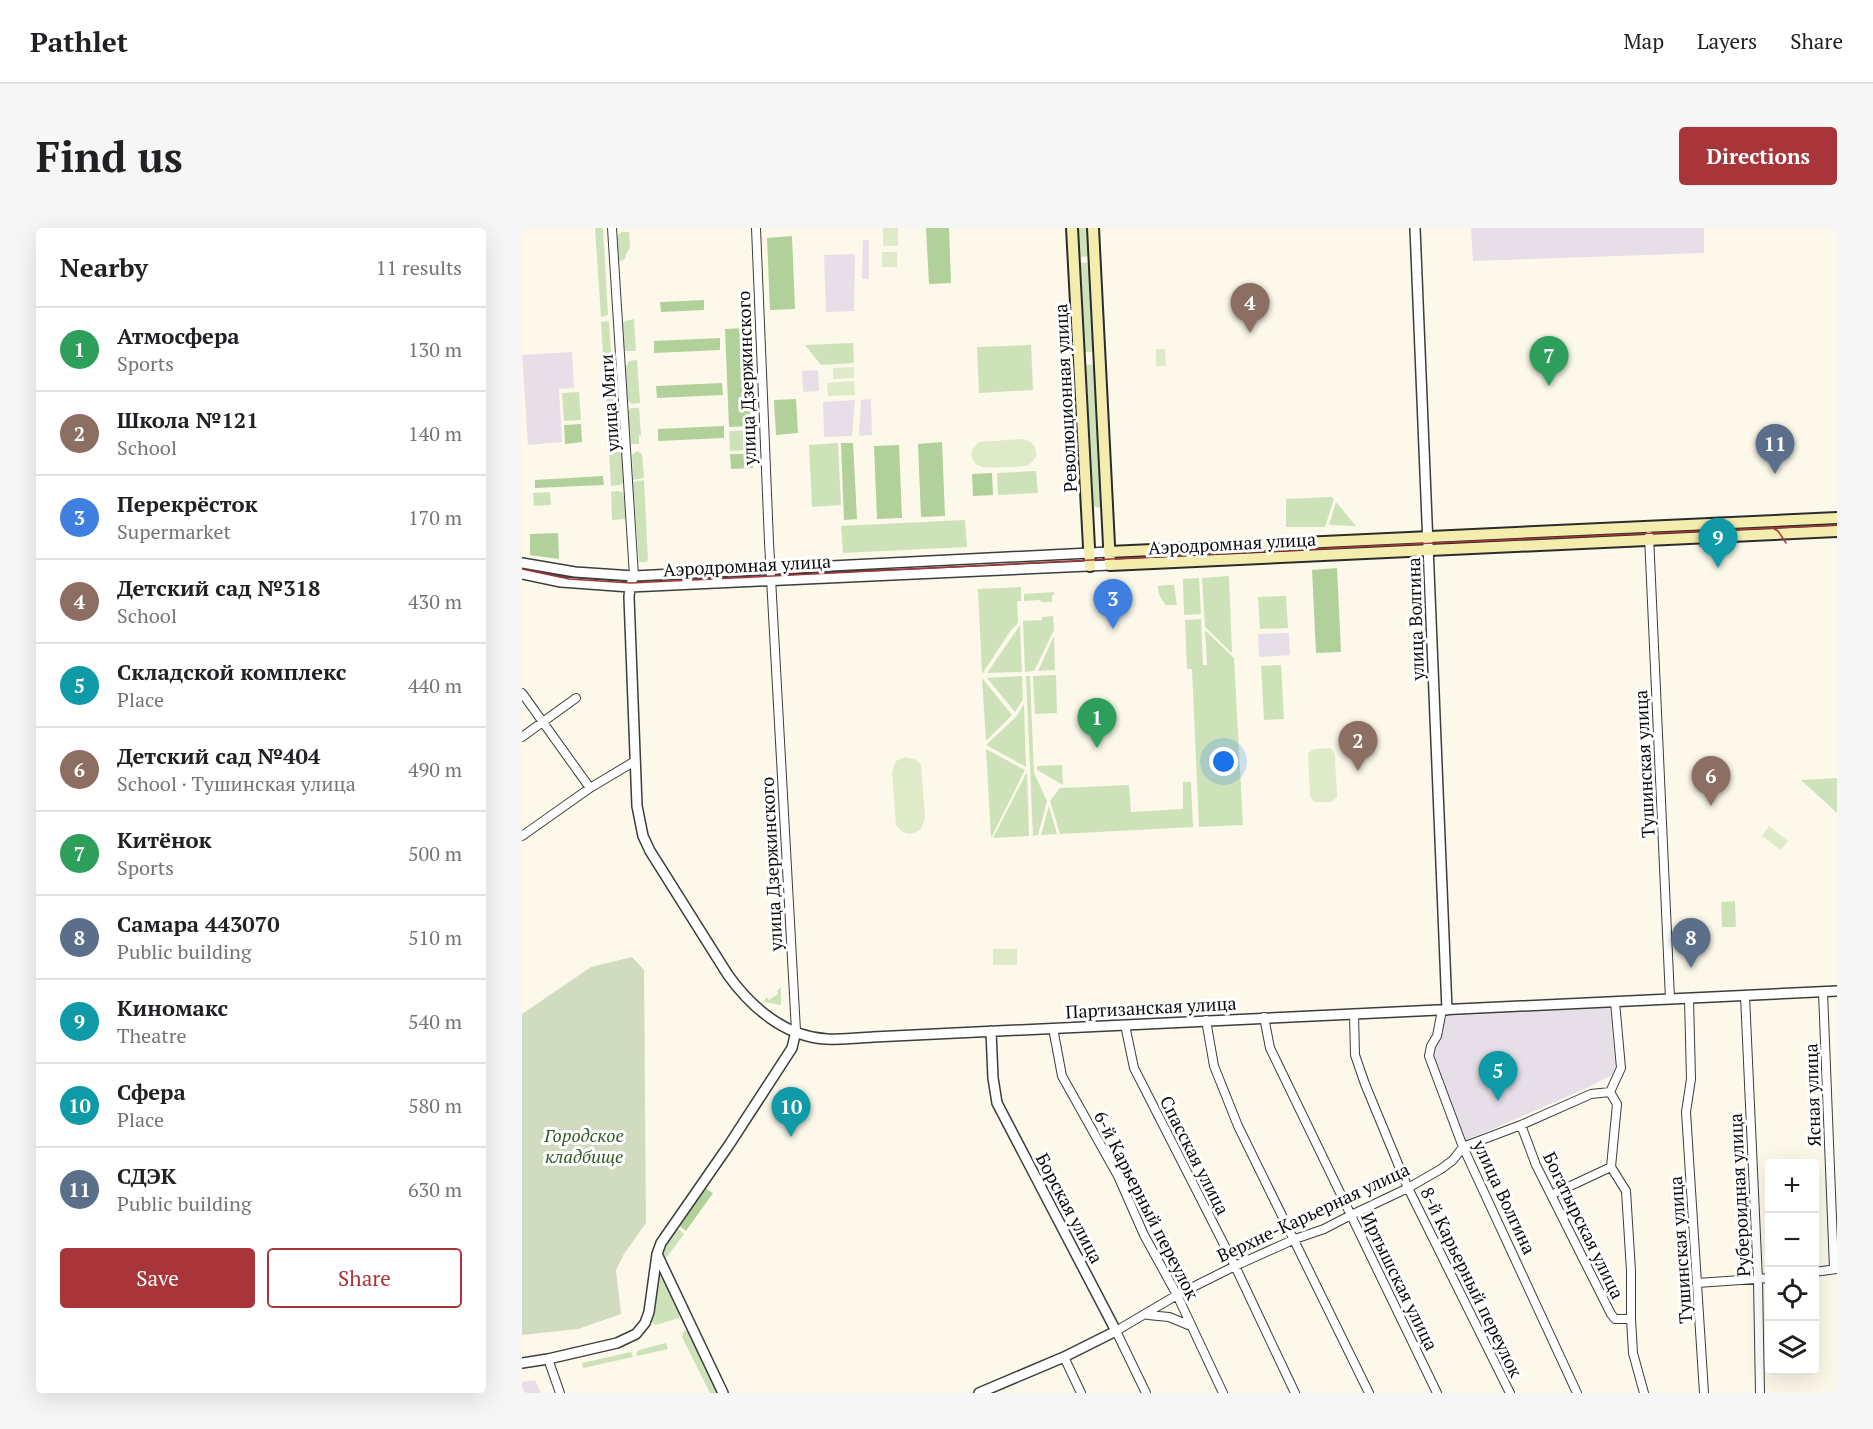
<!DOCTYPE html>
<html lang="en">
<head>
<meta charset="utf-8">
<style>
  body { margin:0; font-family:"PT Serif",serif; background:#f6f6f6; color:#202124 }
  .controls { position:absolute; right:18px; bottom:18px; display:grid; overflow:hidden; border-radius:6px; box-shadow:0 6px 24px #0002 }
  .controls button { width:54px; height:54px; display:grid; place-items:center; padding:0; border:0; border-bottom:2px solid #e0e0e0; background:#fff; color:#202124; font:30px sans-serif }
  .you { position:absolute; left:702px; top:534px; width:21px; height:21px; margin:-15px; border:4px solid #fff; border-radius:50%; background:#1a73e8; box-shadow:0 0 0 9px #1a73e833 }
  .badge { display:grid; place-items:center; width:39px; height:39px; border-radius:50%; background:#a8353a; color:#fff; font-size:20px; font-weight:700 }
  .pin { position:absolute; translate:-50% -50px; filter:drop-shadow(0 2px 3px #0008) }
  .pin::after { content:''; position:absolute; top:32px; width:21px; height:18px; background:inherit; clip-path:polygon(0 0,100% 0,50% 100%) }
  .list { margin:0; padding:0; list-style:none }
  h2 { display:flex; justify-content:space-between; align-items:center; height:78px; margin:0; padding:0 24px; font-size:26px }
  h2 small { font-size:20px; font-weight:400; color:#757577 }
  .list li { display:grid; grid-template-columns:39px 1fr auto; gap:18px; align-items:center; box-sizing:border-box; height:84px; padding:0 24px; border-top:2px solid #e0e0e0 }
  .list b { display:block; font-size:22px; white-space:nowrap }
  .list p { margin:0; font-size:20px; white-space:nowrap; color:#757577 }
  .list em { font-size:20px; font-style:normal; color:#757577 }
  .actions { display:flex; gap:12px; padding:18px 24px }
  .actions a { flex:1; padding:14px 0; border:2px solid #a8353a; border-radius:6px; text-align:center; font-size:21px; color:#a8353a }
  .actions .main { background:#a8353a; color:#fff }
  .icon { flex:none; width:33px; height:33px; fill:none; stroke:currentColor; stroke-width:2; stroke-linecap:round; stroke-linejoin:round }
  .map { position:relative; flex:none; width:1315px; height:1165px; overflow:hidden; border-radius:6px }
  header { display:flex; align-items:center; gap:36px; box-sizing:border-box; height:84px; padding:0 30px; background:#fff; border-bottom:2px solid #e0e0e0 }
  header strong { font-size:28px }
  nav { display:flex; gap:33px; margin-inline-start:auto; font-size:21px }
  .intro { display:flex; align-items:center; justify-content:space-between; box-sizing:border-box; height:144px; padding:0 36px }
  h1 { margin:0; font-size:42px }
  .button { padding:15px 27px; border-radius:6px; background:#a8353a; color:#fff; font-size:21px; font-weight:700 }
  main { display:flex; gap:36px; padding:0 36px }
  aside { flex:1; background:#fff; border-radius:6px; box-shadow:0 6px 24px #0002 }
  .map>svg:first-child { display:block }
</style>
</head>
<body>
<header>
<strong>Pathlet</strong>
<nav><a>Map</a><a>Layers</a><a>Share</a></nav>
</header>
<div class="intro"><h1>Find us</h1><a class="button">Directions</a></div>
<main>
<aside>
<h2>Nearby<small>11 results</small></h2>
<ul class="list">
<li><span class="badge" style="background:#2e9e5b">1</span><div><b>Атмосфера</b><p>Sports</p></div><em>130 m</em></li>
<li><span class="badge" style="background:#8d6e63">2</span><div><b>Школа №121</b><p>School</p></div><em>140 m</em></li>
<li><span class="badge" style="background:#3f7fe0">3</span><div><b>Перекрёсток</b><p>Supermarket</p></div><em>170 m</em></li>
<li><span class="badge" style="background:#8d6e63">4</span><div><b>Детский сад №318</b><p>School</p></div><em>430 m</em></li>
<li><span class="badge" style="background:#0f9aa8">5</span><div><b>Складской комплекс</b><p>Place</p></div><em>440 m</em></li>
<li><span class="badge" style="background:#8d6e63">6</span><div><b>Детский сад №404</b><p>School · Тушинская улица</p></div><em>490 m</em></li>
<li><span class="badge" style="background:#2e9e5b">7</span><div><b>Китёнок</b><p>Sports</p></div><em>500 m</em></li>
<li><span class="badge" style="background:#5c6f8a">8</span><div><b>Самара 443070</b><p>Public building</p></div><em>510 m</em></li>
<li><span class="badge" style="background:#0f9aa8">9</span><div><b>Киномакс</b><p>Theatre</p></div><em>540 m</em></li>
<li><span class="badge" style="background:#0f9aa8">10</span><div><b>Сфера</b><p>Place</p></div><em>580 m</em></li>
<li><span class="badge" style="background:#5c6f8a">11</span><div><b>СДЭК</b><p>Public building</p></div><em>630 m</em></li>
</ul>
<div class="actions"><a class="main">Save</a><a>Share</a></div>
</aside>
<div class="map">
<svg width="1315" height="1165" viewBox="0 0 1315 1165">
  <rect width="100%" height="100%" fill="#fcf9ea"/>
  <path fill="#e7dfe8" d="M949 0H1182V25L951 33Z
    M341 12H347V51H340Z
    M333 26 332 83 304 84 302 27Z
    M50 124 52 160 37 161 40 214 6 217 0 127Z
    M296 142 297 163 281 164 280 143Z
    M349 171 350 207 337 208 339 172Z
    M333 172 330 208 302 209 301 174Z
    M767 405 768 427 737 429 736 406Z
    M1088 780 1094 845 1067 859 943 913 911 828 912 818 925 788Z
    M13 1152 19 1165H0V1154Z"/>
  <path fill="#cee2b9" d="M73 0H81L86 87 79 89Z
    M556 0H569L571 28 558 29Z
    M100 4H107L108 20 104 26 103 31 97 34 95 9 96 7Z
    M571 34 575 124H562L558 35Z
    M112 91 114 123H104L102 121 101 95 103 93Z
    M87 93 89 126H81L79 94Z
    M331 115 332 135 299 137 283 117Z
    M509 117 511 162 457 165 455 119Z
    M82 131H92L95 134 100 214 95 219H87Z
    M115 132 118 175 110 176 106 173 103 140 107 133Z
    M575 136 582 276 576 280 569 277 563 137Z
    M57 164 59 192 42 193 40 165Z
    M109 180H117L119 207H117V216H109L106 183Z
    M229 202 230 222 208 223 207 203Z
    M316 215 319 277 290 279 287 217Z
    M115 223 120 226 122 250 111 252 110 227Z
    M87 224H98L101 227 102 253 99 257 89 258Z
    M514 243 516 265 476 267 475 245Z
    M122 252 126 332 124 334H117L111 254Z
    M95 263 100 264 102 268 104 291 90 292 89 264Z
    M28 264 29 277 12 278 11 265Z
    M809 269 812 271 803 299H764V271Z
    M814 274 834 298 807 297Z
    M443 292 445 319 321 325 319 298Z
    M707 348 710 425 683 399 680 350Z
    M677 350 679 386 662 387 661 351Z
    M645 357H652L655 377H644C639 371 636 366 636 358Z
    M499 359V373H495L496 395 489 402 460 446 456 361Z
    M532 364V367H530V374H519L518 372 502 373V366Z
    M764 368 766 400 738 401 736 369Z
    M531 388 532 402 512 443 503 444 501 393 520 392V389Z
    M679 391 681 437H685L683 402 712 430 721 597 677 599 670 441H665L663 392Z
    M498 397 500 444 465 445Z
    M532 408 533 442 516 443Z
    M759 437 762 491 742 492 739 438Z
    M534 447 535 485 513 486 511 448Z
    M500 448 501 471 493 484 465 450Z
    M504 448H508L512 545 525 573 516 607 511 608Z
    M460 450 490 487 464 513Z
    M502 476 504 539 464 517 494 489Z
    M464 521 503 542 469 610Z
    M540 537 541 557 515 542V538Z
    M505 544 507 608 471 610Z
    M1315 550V585L1279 552Z
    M661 554H669L671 599 538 606 528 573 538 560 607 557 609 584 661 581Z
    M527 578 535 606 519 607Z
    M1213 673 1214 699H1200L1199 674Z
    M259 759V777L242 774 244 769 247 772 256 766 255 763Z
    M153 998 162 1006 141 1034 138 1022Z
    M136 1036 157 1084V1090L134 1097 129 1094Z
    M162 1102 168 1105 198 1165H188L160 1109Z
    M144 1115 146 1121 115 1128 114 1125 117 1122Z
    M109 1124 111 1129 61 1140 60 1135Z"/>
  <path fill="#b2d09a" d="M404 0H427L429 55 407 56Z
    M270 8 273 81 248 82 245 10Z
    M182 72V82L139 84 138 74Z
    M224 100 229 198 207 199 203 101Z
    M198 110V122L132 125V113Z
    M200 155 201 167 135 170 134 158Z
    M274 171 276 205 254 207 252 172Z
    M59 196 60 214 43 216 42 197Z
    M202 198V210L136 213V201Z
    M420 214 423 288 399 289 396 216Z
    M319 215H331L335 291 322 292Z
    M377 217 380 290 355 291 352 218Z
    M230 226 231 240 209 241 208 226Z
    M470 245 471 267 451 268 450 246Z
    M81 248 82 257 13 260V252Z
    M36 305 37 331 8 327V306Z
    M815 340 819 424 794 425 790 342Z
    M181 959 191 965 164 1003 155 996Z"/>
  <path fill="#d1dbbf" d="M110 729 122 742 124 995 102 1026 94 1042 99 1086 56 1101 0 1107V786L69 739Z"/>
  <path fill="#dfeac9" d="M361 0H376V18H361Z
    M360 24H375V39H360Z
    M634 121H643L644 138H634Z
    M332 139V150L311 151V140Z
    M332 153 333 167 306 168 305 155Z
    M500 211C511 213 515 219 514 229L507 237C499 239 490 239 482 239 468 240 447 243 450 222L457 214Z
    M809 520 813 527 815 569 809 574H792L788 568 786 525 792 521Z
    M384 529 395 532 399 537 403 590 399 601C390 608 381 607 374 597L370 544 374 533Z
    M1247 598 1266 613 1259 622 1240 608Z
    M471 721H495V737H471Z"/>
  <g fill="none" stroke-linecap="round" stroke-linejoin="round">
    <defs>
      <path id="minor" d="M90 0 112 348
        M234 0 247 314 274 803
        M1127 308 1148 771
        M0 465 68 560
        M0 509 54 470
        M0 608 68 560 113 533
        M1301 764 1312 1041
        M1223 768 1236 1052 1238 1165
        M1167 770 1169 851 1164 884 1182 1165
        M920 782 915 808 909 818 907 828 941 919 1055 1165
        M832 786 833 827 843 856 886 960 988 1165
        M742 789 748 820 915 1165
        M684 792 692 838 716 898 847 1165
        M603 797 612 840 713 1038 773 1165
        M531 800 540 848 596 948 622 1007 655 1067 701 1165
        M1088 864 1095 876 1089 939 1104 963 1109 1043V1091L1111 1125 1122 1165
        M1088 864 1099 840 1093 774
        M999 897 1014 937 1089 1086 1093 1091H1109
        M1029 967 1089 939
        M1292 1044 1315 1041
        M1175 1055 1248 1050
        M626 1087 647 1089 669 1098
        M542 1129 559 1165
        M26 1131 38 1165
        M624 1165 594 1103 655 1067 713 1038 773 1011 802 1001 829 987 886 960 919 941 931 932 941 919 999 897 1069 866 1088 864"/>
      <path id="tertiary" d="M893 0 925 782
        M0 335 53 344 112 348 587 324
        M0 346 39 354 108 359 588 337
        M112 348 108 359 107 369 115 578 121 608 128 623 206 747C229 779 263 809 305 811 320 812 336 810 351 809L1315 763
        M135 1026 201 1165
        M0 1135 26 1131 95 1115 114 1106 123 1095 127 1084 135 1026 139 1015 207 917 270 820 274 803
        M457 1165 542 1129 594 1103 475 875 471 850 469 803"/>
      <path id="secondary" d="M550 0 568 338
        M571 0 588 337 1315 303
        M587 324 1315 290"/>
    </defs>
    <use href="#minor" stroke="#3d3d3d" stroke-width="10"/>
    <use href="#tertiary" stroke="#3d3d3d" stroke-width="12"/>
    <use href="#secondary" stroke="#2c2c2c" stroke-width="14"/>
    <use href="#minor" stroke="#fff" stroke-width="8"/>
    <use href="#tertiary" stroke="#fff" stroke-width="9"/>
    <use href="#secondary" stroke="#f4edad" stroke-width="10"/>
    <path stroke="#a8353a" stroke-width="1.5" d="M1249 299 1256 303 1264 315
      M1178 318 1183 309 1193 301
      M0 341 47 351 109 355 913 315 1315 297"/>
  </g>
  <g text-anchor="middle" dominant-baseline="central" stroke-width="6" stroke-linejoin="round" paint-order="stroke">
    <g font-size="18" fill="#0a0a0a" stroke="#fff">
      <text transform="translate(224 150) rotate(-92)">улица Дзержинского</text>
      <text transform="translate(543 170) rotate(-93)">Революционная улица</text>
      <text transform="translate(87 175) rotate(-94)">улица Мяги</text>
      <text transform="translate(710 315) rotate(-3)">Аэродромная улица</text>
      <text transform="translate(225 337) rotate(-3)">Аэродромная улица</text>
      <text transform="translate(893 391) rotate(-92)">улица Волгина</text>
      <text transform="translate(1122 536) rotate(-93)">Тушинская улица</text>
      <text transform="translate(249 636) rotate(-93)">улица Дзержинского</text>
      <text transform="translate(629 779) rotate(-3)">Партизанская улица</text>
      <text transform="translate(1290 867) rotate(-92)">Ясная улица</text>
      <text transform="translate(673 927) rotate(63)">Спасская улица</text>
      <text transform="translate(1217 967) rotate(-93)">Рубероидная улица</text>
      <text transform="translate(983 969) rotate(65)">улица Волгина</text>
      <text transform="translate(625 977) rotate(63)">6-й Карьерный переулок</text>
      <text transform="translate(548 980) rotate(62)">Борская улица</text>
      <text transform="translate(791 984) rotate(-25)">Верхне-Карьерная улица</text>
      <text transform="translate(1062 997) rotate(64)">Богатырская улица</text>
      <text transform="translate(1158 1022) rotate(-94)">Тушинская улица</text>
      <text transform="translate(878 1053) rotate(64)">Иртышская улица</text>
      <text transform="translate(950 1054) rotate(64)">8-й Карьерный переулок</text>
    </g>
    <g font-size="18" font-style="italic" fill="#2e5924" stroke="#fff">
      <text x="62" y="907">Городское<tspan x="62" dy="21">кладбище</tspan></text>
    </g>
  </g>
</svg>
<div class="controls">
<button>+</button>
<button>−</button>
<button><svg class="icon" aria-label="locate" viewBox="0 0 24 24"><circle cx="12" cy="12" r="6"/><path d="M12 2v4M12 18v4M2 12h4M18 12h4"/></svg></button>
<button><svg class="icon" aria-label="layers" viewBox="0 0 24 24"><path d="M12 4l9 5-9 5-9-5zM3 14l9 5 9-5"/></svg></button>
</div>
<div class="you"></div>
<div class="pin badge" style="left:575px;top:520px;background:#2e9e5b">1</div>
<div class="pin badge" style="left:836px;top:543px;background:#8d6e63">2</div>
<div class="pin badge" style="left:591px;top:401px;background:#3f7fe0">3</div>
<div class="pin badge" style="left:728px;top:105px;background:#8d6e63">4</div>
<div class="pin badge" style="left:976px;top:873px;background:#0f9aa8">5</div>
<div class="pin badge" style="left:1189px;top:578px;background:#8d6e63">6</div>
<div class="pin badge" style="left:1027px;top:158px;background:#2e9e5b">7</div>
<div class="pin badge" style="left:1169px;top:740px;background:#5c6f8a">8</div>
<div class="pin badge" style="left:1196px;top:340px;background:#0f9aa8">9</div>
<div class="pin badge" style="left:269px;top:909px;background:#0f9aa8">10</div>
<div class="pin badge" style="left:1253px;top:246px;background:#5c6f8a">11</div>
</div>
</main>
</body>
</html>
